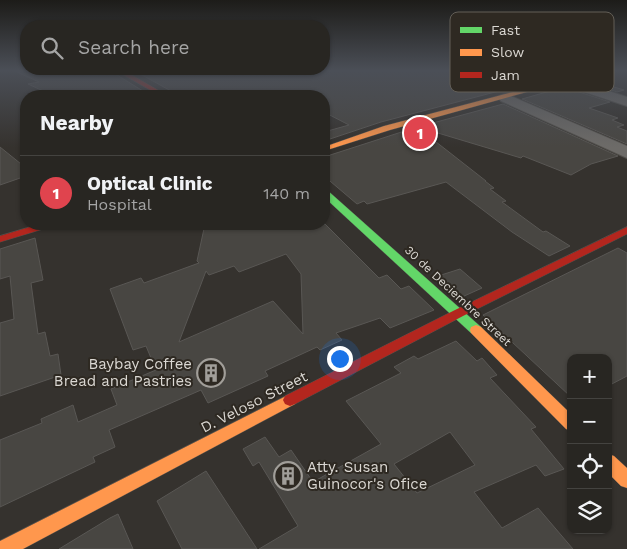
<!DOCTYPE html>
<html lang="en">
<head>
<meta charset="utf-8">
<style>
  body { margin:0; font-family:"Work Sans",sans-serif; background:#34322f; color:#f1f3f6 }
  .controls { position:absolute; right:15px; bottom:15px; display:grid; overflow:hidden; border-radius:10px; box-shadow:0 1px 4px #0004 }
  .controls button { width:45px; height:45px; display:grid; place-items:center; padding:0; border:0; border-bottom:1px solid #444340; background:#282622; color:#f1f3f6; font:25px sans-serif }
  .you { position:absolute; left:339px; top:358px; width:18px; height:18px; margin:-12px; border:4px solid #fff; border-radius:50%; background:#1a73e8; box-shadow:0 0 0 8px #1a73e833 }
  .badge { display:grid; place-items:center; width:32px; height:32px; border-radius:50%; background:#8bbbb9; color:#fff; font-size:16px; font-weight:700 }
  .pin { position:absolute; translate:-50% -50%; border:2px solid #fff; box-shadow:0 1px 5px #0006 }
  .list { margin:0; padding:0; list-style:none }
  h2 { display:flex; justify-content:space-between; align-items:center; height:65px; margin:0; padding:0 20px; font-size:21px }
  h2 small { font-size:16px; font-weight:400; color:#a5a5a5 }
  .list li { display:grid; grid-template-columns:32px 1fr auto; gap:15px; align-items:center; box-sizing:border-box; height:75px; padding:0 20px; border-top:1px solid #444340 }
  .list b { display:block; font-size:19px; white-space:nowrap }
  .list p { margin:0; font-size:16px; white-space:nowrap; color:#a5a5a5 }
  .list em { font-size:16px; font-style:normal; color:#a5a5a5 }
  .icon { flex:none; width:28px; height:28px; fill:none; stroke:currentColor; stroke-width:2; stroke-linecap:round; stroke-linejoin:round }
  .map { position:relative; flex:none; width:627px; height:549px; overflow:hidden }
  .search { position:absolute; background:#282622; box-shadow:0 1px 4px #0004; left:20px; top:20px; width:310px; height:55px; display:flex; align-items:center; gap:12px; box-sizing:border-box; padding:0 18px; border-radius:20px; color:#a5a5a5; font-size:19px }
  .panel { position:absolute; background:#282622; box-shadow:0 1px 4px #0004; left:20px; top:90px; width:310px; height:140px; border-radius:20px }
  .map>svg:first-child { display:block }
</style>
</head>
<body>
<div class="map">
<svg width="627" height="549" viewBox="0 0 627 549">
  <rect width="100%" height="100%" fill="#35322e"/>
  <path fill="#484642" stroke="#595754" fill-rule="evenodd" d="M13 70H109L151 96H54L28 84 39 82Z
    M133 70H484L485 75 518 86 381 122 324 141V132L349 125 324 112V96H175L171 91Z
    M597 78 610 82 604 84 624 90 617 92 585 81Z
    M564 87 610 102 589 108 618 118 612 120 624 125 617 127 627 131V144L522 99Z
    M503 104 618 156 591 164 571 175 523 156 521 158 418 127Z
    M417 127 486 181H485L494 188 490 189 506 201 502 202 543 232 546 231 570 246 549 256 512 232 446 182 367 204 364 201 357 204 324 176V157Z
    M0 147 26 168V176L0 185Z
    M205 224H325L379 278 387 275 401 289 409 286 434 310 390 328 380 318 336 333 342 340 320 350 317 347 265 371 268 376 208 403 201 390 109 430 115 447 93 457 95 462 0 507V440L42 423 41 419 73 405 78 422 117 405 111 389 156 370 146 346 133 350 110 289 141 278 144 283 199 263 197 261ZM286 254 301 274 303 334 273 301 179 342 206 271 209 275 234 266 239 272Z
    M35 238 43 280 31 283 38 334 45 332 50 356 58 354 61 375 0 396V323L14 319 10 276 0 279V249Z
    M618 248 627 253V376L608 386V358H571V397L483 315Z
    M460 269 482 288 462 297 438 276Z
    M456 341 477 361 482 358 497 375 490 378 536 427 531 429 564 469 545 476 536 465 474 492 502 528 538 508 573 549H259L298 526 259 462 253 466 243 449 265 437 279 457 291 450 313 482 381 444 346 401 401 373 394 367 414 356 418 359ZM450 432 475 465 417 493 394 464Z
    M206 471 257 549H182L157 501Z
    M118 514 133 549H59L110 518Z"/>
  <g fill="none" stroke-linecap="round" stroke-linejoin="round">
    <defs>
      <path id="lane" d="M486 71H490L540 89 535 90 486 73Z"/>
      <path id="street" d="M565 77 627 97V106L560 84 558 81Z
        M506 94 627 146V158L501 101 499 98 501 95Z"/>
      <path id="fast" d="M324 189 327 190 481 327 482 330 481 333H471L324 197Z"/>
      <path id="slow" d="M596 70H606L390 130 324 151V147L384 126Z
        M476 325 481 327 571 414V431L566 429 471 333 470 330 471 327Z
        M290 394 295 396 297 400 295 404 23 549H0V541Z
        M608 454 614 456 627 468V488L621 486 608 473Z"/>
      <path id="jam" d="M115 70H123L168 96H161Z
        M40 224H55L53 226 0 242V236Z
        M627 227V234L463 316 295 404 290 406 285 404 283 400 285 396 455 310Z"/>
    </defs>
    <use href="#lane" stroke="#52504c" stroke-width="2"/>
    <use href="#street" stroke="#52504c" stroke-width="2"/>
    <use href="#fast" stroke="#52504c" stroke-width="1"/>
    <use href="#slow" stroke="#52504c" stroke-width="1"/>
    <use href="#jam" stroke="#52504c" stroke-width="1"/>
    <use href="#lane" fill="#6d6b68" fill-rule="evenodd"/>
    <use href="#street" fill="#6d6b68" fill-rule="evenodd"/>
    <use href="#fast" fill="#63d668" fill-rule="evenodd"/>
    <use href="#slow" fill="#ff974d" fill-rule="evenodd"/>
    <use href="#jam" fill="#b3261e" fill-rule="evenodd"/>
  </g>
  <linearGradient id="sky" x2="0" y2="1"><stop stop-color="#1d1c19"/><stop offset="0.48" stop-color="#4b4f57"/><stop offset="1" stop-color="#4b4f57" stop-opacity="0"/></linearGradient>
  <rect width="627" height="147" fill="url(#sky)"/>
  <defs>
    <symbol id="building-ring" viewBox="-11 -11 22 22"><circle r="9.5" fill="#2e2922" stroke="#a19e99" stroke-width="1.5"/><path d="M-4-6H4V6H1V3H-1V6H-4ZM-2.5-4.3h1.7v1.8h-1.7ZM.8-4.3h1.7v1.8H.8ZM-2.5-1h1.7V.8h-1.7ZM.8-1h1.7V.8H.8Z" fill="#a19e99"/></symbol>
  </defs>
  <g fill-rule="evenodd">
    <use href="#building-ring" x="195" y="357" width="32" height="32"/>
    <use href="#building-ring" x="272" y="460" width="32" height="32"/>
  </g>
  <g text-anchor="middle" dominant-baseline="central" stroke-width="4" stroke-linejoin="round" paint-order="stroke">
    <g font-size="12" fill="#dbd8d3" stroke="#2e2922">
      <text transform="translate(458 296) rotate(43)">30 de Deciembre Street</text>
    </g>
    <g font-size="15" fill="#dbd8d3" stroke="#2e2922" text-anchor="end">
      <text x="192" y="364">Baybay Coffee<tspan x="192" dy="17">Bread and Pastries</tspan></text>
      <text x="307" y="467" text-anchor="start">Atty. Susan<tspan x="307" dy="17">Guinocor's Ofice</tspan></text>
    </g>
    <g font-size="15" fill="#dbd8d3" stroke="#2e2922">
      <text transform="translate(254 402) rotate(-27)">D. Veloso Street</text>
    </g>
  </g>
  <rect x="450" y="12" width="164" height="80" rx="8" fill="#2e2922" stroke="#625e57" stroke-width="1"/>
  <rect x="460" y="27" width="22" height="6" fill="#63d668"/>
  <rect x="460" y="49" width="22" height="7" fill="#ff974d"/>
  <rect x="460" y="72" width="22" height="6" fill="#b3261e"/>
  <g font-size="14" fill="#dbd8d3">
    <text x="491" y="35">Fast</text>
    <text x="491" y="57">Slow</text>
    <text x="491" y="80">Jam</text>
  </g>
</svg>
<div class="controls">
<button>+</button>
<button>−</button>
<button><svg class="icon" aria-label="locate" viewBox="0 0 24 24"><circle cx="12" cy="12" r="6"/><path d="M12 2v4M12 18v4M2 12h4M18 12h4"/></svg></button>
<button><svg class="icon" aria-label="layers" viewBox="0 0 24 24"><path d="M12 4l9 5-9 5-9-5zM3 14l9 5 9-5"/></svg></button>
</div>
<div class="you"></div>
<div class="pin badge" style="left:420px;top:133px;background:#e0444e">1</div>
<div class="search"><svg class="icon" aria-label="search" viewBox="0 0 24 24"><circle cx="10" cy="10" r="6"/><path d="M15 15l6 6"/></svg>Search here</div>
<section class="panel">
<h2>Nearby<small></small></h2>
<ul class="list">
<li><span class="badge" style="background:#e0444e">1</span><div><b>Optical Clinic</b><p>Hospital</p></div><em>140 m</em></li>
</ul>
</section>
</div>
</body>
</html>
